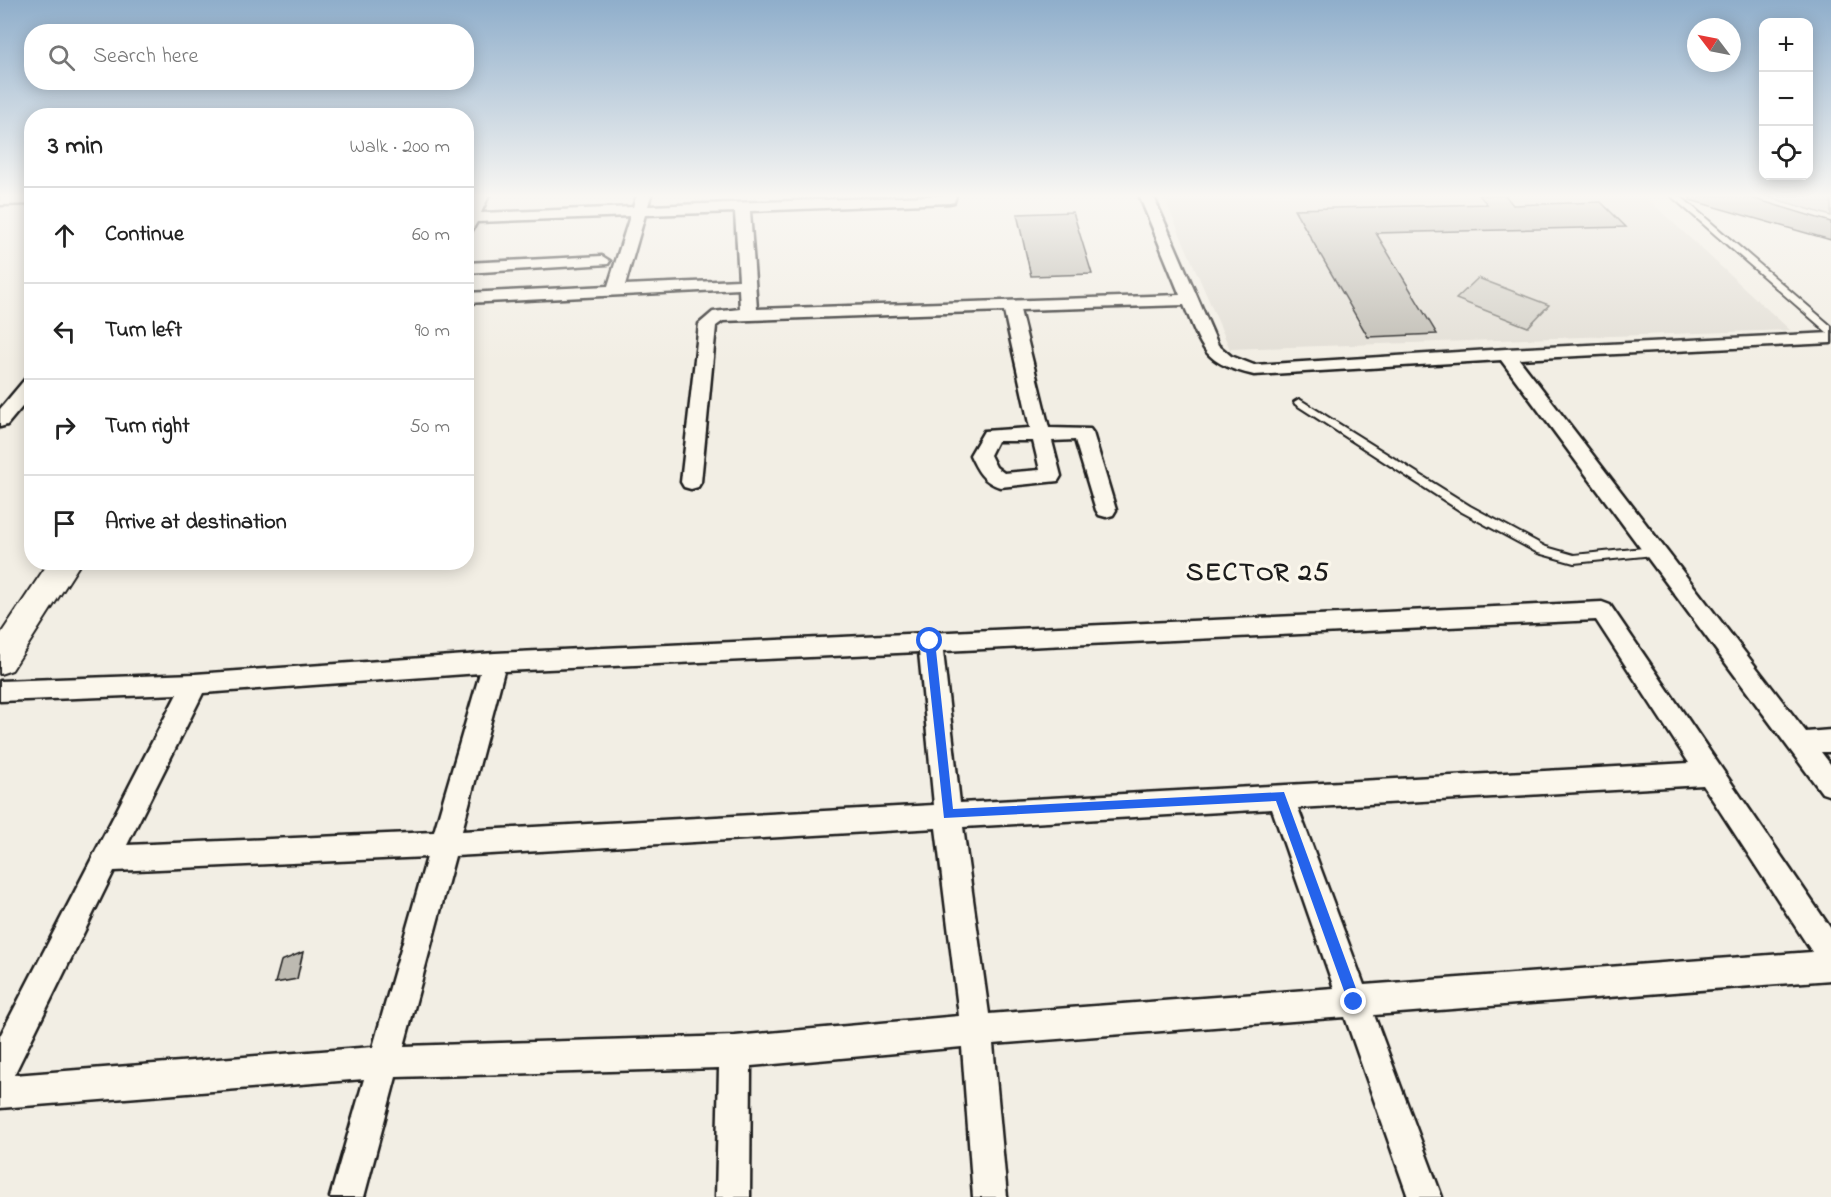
<!DOCTYPE html>
<html lang="en">
<head>
<meta charset="utf-8">
<style>
  body { margin:0; font-family:"Indie Flower",sans-serif; background:#f6f6f6; color:#222 }
  .controls { position:absolute; right:18px; top:18px; display:grid; overflow:hidden; border-radius:12px; box-shadow:0 3px 15px #0003 }
  .controls button { width:54px; height:54px; display:grid; place-items:center; padding:0; border:0; border-bottom:2px solid #e0e0e0; background:#fff; color:#222; font:30px sans-serif }
  .compass { position:absolute; left:1687px; top:18px; width:54px; height:54px; border-radius:50%; background:#fff; box-shadow:0 3px 15px #0003; rotate:302deg }
  .stop { position:absolute; width:18px; height:18px; margin:-14px; border:4px solid #2563eb; border-radius:50%; background:#fff }
  .stop.end { background:#2563eb; border-color:#fff; box-shadow:0 2px 6px #0008 }
  .list { margin:0; padding:0; list-style:none }
  h2 { display:flex; justify-content:space-between; align-items:center; height:78px; margin:0; padding:0 24px; font-size:26px }
  h2 small { font-size:20px; font-weight:400; color:#767676 }
  .list li { display:grid; grid-template-columns:39px 1fr auto; gap:18px; align-items:center; box-sizing:border-box; height:96px; padding:0 24px; border-top:2px solid #e0e0e0 }
  .list b { display:block; font-size:22px; white-space:nowrap }
  .list em { font-size:20px; font-style:normal; color:#767676 }
  .icon { flex:none; width:33px; height:33px; fill:none; stroke:currentColor; stroke-width:2; stroke-linecap:round; stroke-linejoin:round }
  .map { position:relative; flex:none; width:1831px; height:1197px; overflow:hidden }
  .search { position:absolute; background:#fff; box-shadow:0 3px 15px #0003; left:24px; top:24px; width:450px; height:66px; display:flex; align-items:center; gap:15px; box-sizing:border-box; padding:0 21px; border-radius:24px; color:#767676; font-size:22px }
  .panel { position:absolute; background:#fff; box-shadow:0 3px 15px #0003; left:24px; top:108px; width:450px; height:462px; border-radius:24px }
  .map>svg:first-child { display:block }
</style>
</head>
<body>
<div class="map">
<svg width="1831" height="1197" viewBox="0 0 1831 1197">
  <rect width="100%" height="100%" fill="#f2eee4"/>
  <filter id="ink" filterUnits="userSpaceOnUse"><feTurbulence type="fractalNoise" baseFrequency=".0167" numOctaves="2"/><feDisplacementMap in="SourceGraphic" scale="12" xChannelSelector="R" yChannelSelector="G"/><feConvolveMatrix kernelMatrix="1 2 1 2 8 2 1 2 1" color-interpolation-filters="sRGB"/></filter>
  <g filter="url(#ink)">
    <path fill="#e2ded5" d="M1163 195H1643L1790 330 1230 349Z"/>
    <path fill="#d2cfc6" stroke="#777671" stroke-width="1.5" d="M1762 195H1831V216Z
      M1478 278 1549 305 1528 327 1456 299Z"/>
    <path fill="#bdbab1" stroke="#1c1c1c" stroke-width="1.5" d="M1479 195H1505L1513 205 1601 202 1626 227 1376 233 1437 334 1368 337 1294 209 1487 204Z
      M1691 195H1742L1831 222V240L1690 200Z
      M1073 212 1092 274 1031 276 1017 214Z
      M303 952 297 979 275 983 281 961Z"/>
    <g fill="none" stroke-linecap="round" stroke-linejoin="round">
      <defs>
        <path id="lane" d="M1670 195H1679L1831 326V334L1828 333Z
          M1299 399 1470 506 1546 547 1574 555 1654 547 1660 551 1654 555 1574 563 1538 553 1462 512 1295 404 1294 402Z"/>
        <path id="street" d="M475 195H489L481 213 633 207 637 195H651L648 206 956 195 954 202 949 203 750 211 757 309 1180 295 1139 195H1153L1218 345 1231 356 1254 365 1506 349 1831 333V343L1519 359 1806 732 1831 730V752H1821L1831 765V796L1822 793 1501 360 1254 375C1203 363 1203 350 1184 305L1020 310 1049 428 1090 429 1093 433 1116 510 1113 515 1106 517 1099 515 1096 510 1075 440 1052 441 1061 476 1058 481 1000 487C983 482 977 470 970 455L984 431 1030 428 1004 311 723 321 716 326 701 482 698 487 691 489 684 487 681 482 699 324 713 312 740 309 739 289 466 303V293L608 286 630 216 477 222 471 232 466 233V212ZM735 212 739 280 625 285 645 215ZM997 441H1033L1040 470 1004 473 996 467 990 455Z
          M32 196V204L0 205V197Z
          M602 256 610 261 608 264 466 273V263Z
          M32 377V395L7 425 0 427V409L26 378Z
          M1602 602 1610 605 1831 929V980L1374 1015 1442 1197H1408L1345 1017 993 1044 1007 1197H973L962 1047 751 1066 750 1197H716L719 1068 396 1077 364 1197H330L364 1079 0 1108V1036L177 694 0 701V681L195 674 495 653ZM1596 620 1689 763 960 803 943 651ZM919 652 934 805 462 831 504 671ZM480 673 434 832 127 845 203 693ZM1703 785 1812 952 1364 985 1298 808ZM1272 809 1334 988 989 1014 963 827ZM936 828 959 1016 735 1036 404 1046 455 856ZM427 857 373 1047 14 1075 114 871Z"/>
        <path id="secondary" d="M49 562H81L12 670 0 674V635Z"/>
      </defs>
      <use href="#lane" stroke="#1c1c1c" stroke-width="4"/>
      <use href="#street" stroke="#1c1c1c" stroke-width="5"/>
      <use href="#secondary" stroke="#1c1c1c" stroke-width="4"/>
      <use href="#lane" fill="#fbf7ec" fill-rule="evenodd"/>
      <use href="#street" fill="#fbf7ec" fill-rule="evenodd"/>
      <use href="#secondary" fill="#fbf7ec" fill-rule="evenodd"/>
    </g>
  </g>
  <linearGradient id="sky" x2="0" y2="1"><stop stop-color="#8faecb"/><stop offset="0.54" stop-color="#f9f7f3"/><stop offset="1" stop-color="#f9f7f3" stop-opacity="0"/></linearGradient>
  <rect width="1831" height="363" fill="url(#sky)"/>
  <path fill="#2563eb" d="M930 637 935 641 953 809 1284 792 1361 1002 1359 1006 1354 1008 1350 1006 1348 1002 1276 801 944 818 925 641Z"/>
  <g text-anchor="middle" dominant-baseline="central" stroke-width="6" stroke-linejoin="round" paint-order="stroke">
    <g font-size="27" font-weight="bold" letter-spacing="1.5" fill="#1c1c1c" stroke="#fbf7ec">
      <text x="1258" y="573">SECTOR 25</text>
    </g>
  </g>
</svg>
<div class="controls">
<button>+</button>
<button>−</button>
<button><svg class="icon" aria-label="locate" viewBox="0 0 24 24"><circle cx="12" cy="12" r="6"/><path d="M12 2v4M12 18v4M2 12h4M18 12h4"/></svg></button>
</div>
<svg class="compass" viewBox="-18 -18 36 36"><path d="M0-13l5 13h-10z" fill="#e53935"/><path d="M0 13l5-13h-10z" fill="#767676"/></svg>
<div class="stop" style="left:930px;top:641px"></div>
<div class="stop end" style="left:1354px;top:1002px"></div>
<div class="search"><svg class="icon" aria-label="search" viewBox="0 0 24 24"><circle cx="10" cy="10" r="6"/><path d="M15 15l6 6"/></svg>Search here</div>
<section class="panel">
<h2>3 min<small>Walk · 200 m</small></h2>
<ul class="list">
<li><svg class="icon" aria-label="ahead" viewBox="0 0 24 24"><path d="M12 20V5M6 11l6-6 6 6"/></svg><div><b>Continue</b></div><em>60 m</em></li>
<li><svg class="icon" aria-label="left" viewBox="0 0 24 24"><path d="M17 20v-9H6M10 6l-5 5 5 5"/></svg><div><b>Turn left</b></div><em>90 m</em></li>
<li><svg class="icon" aria-label="right" viewBox="0 0 24 24"><path d="M7 20v-9h11M14 6l5 5-5 5"/></svg><div><b>Turn right</b></div><em>50 m</em></li>
<li><svg class="icon" aria-label="arrive" viewBox="0 0 24 24"><path d="M6 21V4h12l-3 4 3 4H6"/></svg><div><b>Arrive at destination</b></div></li>
</ul>
</section>
</div>
</body>
</html>
